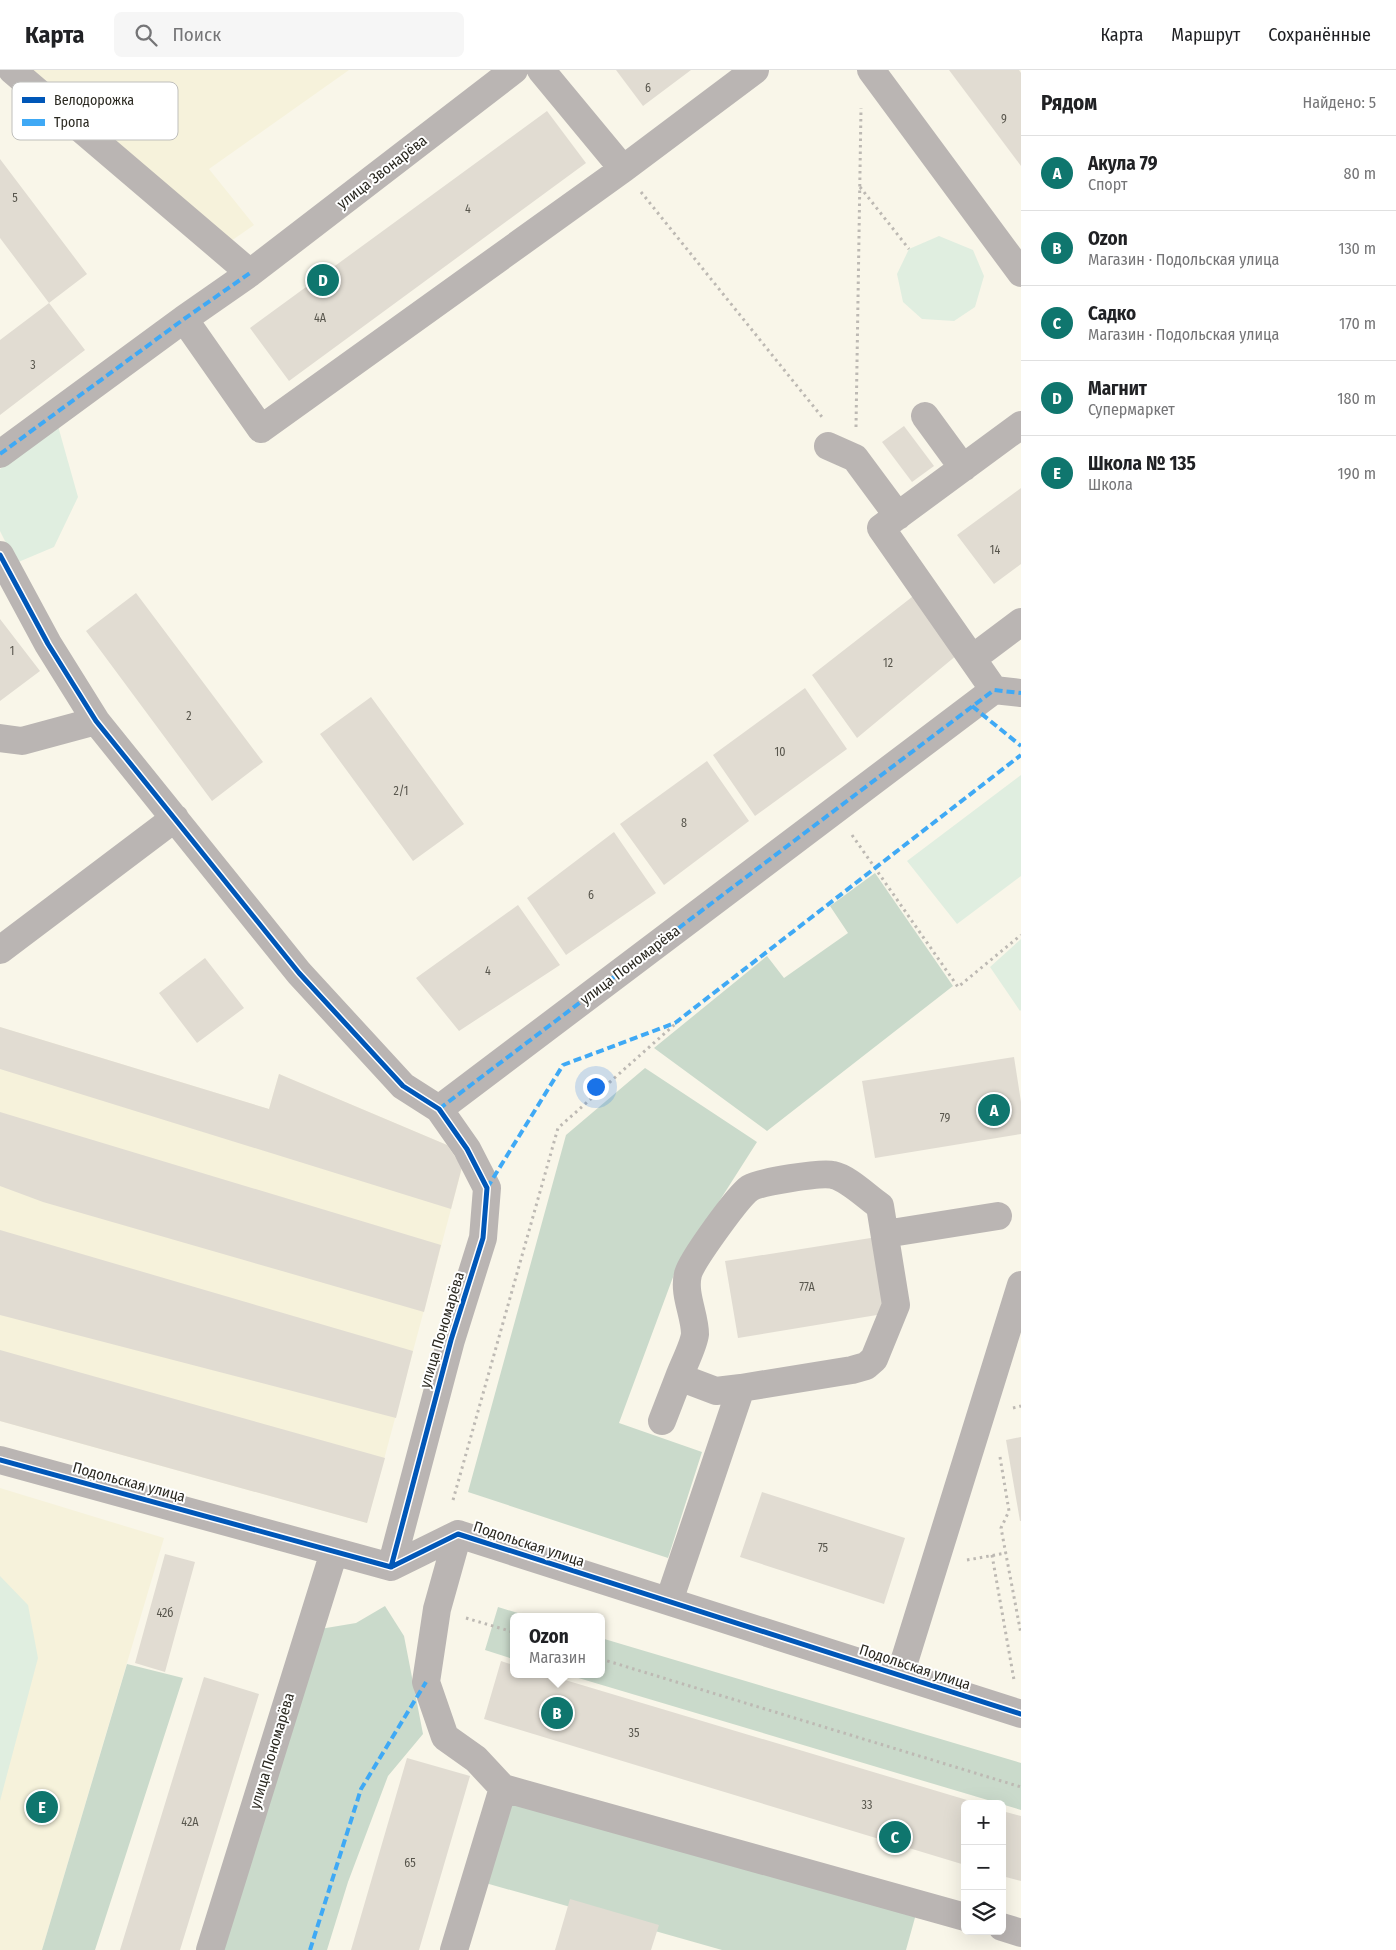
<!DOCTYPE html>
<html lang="ru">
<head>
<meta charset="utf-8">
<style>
  body { margin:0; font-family:"Fira Sans Condensed",sans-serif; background:#f6f6f6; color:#202124 }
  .controls { position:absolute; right:15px; bottom:15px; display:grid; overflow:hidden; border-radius:8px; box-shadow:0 5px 20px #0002 }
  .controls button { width:45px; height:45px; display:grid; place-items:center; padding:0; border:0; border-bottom:1px solid #e0e0e0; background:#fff; color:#202124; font:25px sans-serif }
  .you { position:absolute; left:595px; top:1016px; width:18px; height:18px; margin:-12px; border:4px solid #fff; border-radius:50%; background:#1a73e8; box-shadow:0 0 0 8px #1a73e833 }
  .badge { display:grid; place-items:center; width:32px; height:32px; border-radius:50%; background:#0f766e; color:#fff; font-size:16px; font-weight:700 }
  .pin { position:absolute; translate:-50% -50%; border:2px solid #fff; box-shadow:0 1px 5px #0006 }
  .popup { position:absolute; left:510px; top:1543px; width:95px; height:65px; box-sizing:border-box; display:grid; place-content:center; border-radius:8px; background:#fff; filter:drop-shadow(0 1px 4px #0005); font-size:16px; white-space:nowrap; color:#757577 }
  .popup b { font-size:19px; color:#202124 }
  .popup::after { content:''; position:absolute; left:50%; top:100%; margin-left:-10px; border:10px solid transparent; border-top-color:#fff }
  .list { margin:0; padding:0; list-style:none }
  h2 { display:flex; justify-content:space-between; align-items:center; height:65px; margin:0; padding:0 20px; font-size:21px }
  h2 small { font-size:16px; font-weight:400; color:#757577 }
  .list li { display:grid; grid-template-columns:32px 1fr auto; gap:15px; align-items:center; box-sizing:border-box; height:75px; padding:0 20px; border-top:1px solid #e0e0e0 }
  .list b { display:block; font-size:19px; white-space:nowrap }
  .list p { margin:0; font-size:16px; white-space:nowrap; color:#757577 }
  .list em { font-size:16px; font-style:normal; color:#757577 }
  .icon { flex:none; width:28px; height:28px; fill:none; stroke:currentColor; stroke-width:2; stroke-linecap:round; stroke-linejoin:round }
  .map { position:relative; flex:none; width:1021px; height:1880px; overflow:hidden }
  header { display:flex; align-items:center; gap:30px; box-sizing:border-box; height:70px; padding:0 25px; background:#fff; border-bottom:1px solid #e0e0e0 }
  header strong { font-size:24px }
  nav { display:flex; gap:28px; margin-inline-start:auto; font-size:18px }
  .search { width:350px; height:45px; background:#f6f6f6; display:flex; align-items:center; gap:12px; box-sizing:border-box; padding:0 18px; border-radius:8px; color:#757577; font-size:19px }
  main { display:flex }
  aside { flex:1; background:#fff }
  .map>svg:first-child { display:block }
</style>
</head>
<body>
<header>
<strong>Карта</strong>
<div class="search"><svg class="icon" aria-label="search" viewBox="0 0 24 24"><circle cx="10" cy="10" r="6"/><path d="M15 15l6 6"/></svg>Поиск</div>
<nav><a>Карта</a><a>Маршрут</a><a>Сохранённые</a></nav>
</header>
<main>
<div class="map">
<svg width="1021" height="1880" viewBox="0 0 1021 1880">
  <rect width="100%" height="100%" fill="#f9f6e9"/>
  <path fill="#f6f2db" d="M30 0H349L209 99 254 155 231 171Z
    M0 957 269 1039 279 1004 447 1075 462 1098 367 1453 0 1351Z
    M0 1418 164 1468 42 1880H0Z"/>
  <path fill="#e0eee0" d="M939 166 973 180 984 206 975 237 954 251 922 249 903 232 897 204 909 179Z
    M58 356 78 427 54 477 16 493 0 461V399Z
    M1021 705V806L957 854 907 791Z
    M1021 869V940L1020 941 990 897Z
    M0 1506 28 1535 38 1588 0 1731Z"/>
  <path fill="#cadacb" d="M875 803 953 916 767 1061 654 978 767 886 784 908 848 863 830 836Z
    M645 998 757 1072 676 1199 619 1353 702 1382 668 1488 468 1422 566 1065Z
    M385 1536 404 1566 423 1664 388 1706 348 1812 327 1880H222L320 1559 356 1553Z
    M498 1537 531 1547H513V1589L485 1580Z
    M601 1568 1021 1693V1740L565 1604H601Z
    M127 1594 183 1608 95 1880H42Z
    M500 1727 916 1844 906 1880H722L475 1810Z"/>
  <path fill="#e1dcd2" d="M616 0H691L643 36Z
    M949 0H1019L1021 3V96Z
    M547 41 586 93 289 311 250 258Z
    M0 89 87 204 49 233 0 168Z
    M49 233 85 280 0 345V270Z
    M904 356 934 396 912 412 882 372Z
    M1021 418V494L994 514 957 465Z
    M921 520 963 580 857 668 812 605Z
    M136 523 263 692 212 731 86 561Z
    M0 549 40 601 0 631Z
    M805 618 847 679 755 746 713 685Z
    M371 627 464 754 413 791 320 664Z
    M707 691 749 751 664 815 620 754Z
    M614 762 656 823 566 885 527 828Z
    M518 835 560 895 459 961 416 908Z
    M205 888 244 938 197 973 159 923Z
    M0 957 269 1039 279 1004 447 1075 462 1097 451 1139 0 999Z
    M1014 987 1021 1032V1064L875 1088 862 1011Z
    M0 1042 441 1175 424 1242 43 1132 0 1116Z
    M0 1160 413 1281 396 1348 0 1245Z
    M877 1167 889 1243 738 1268 725 1191Z
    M0 1280 385 1388 367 1453 0 1351Z
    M1021 1367V1451H1020L1006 1370Z
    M762 1422 905 1468 884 1534 740 1487Z
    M165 1484 195 1492 165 1602 135 1593Z
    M501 1591 513 1595V1604H545L977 1733 965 1734V1795L484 1649Z
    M204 1607 259 1624 180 1880H120Z
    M407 1688 470 1706 419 1880H351Z
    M1002 1741 1021 1746V1811L1002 1806Z
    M570 1829 659 1855 651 1880H555Z"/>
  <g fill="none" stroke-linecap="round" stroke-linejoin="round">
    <path stroke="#bdb9b3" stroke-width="3" stroke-dasharray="2.5 4" stroke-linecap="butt" d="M860 117 909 179
      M641 122 822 347
      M856 357 861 38
      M852 765 958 917 1021 865
      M1013 1338 1021 1336
      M1000 1387 1009 1441 1001 1458 1021 1564
      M453 1430 558 1058 682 948
      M992 1485 1014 1610
      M967 1490 1006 1483
      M466 1548 513 1562
      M601 1589 1021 1717"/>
    <path stroke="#bab5b3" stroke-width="28" d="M12 0 250 203
      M541 0 623 99
      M871 0 1021 203
      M184 249 261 359 623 99 755 0
      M925 346 963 398
      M828 376 855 388 898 446
      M0 384 184 249 250 203 514 0
      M0 485 48 574 96 651 299 903 403 1016 439 1039 467 1079 487 1118 483 1168 451 1270 391 1497
      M973 588 1021 552
      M994 620 881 458 1021 355
      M0 668 22 671 96 651
      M0 880 175 748
      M439 1039 994 620 1021 623
      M885 1164 998 1146
      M662 1351 679 1307
      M0 1390 391 1497 458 1464 1021 1644
      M458 1464 437 1539 426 1612 445 1667 476 1689 503 1718 965 1847
      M669 1531 741 1318 852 1300 866 1296 874 1289 896 1235 880 1136C867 1127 848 1108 833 1105 821 1102 760 1112 750 1118 738 1126 692 1190 688 1204 683 1224 695 1245 695 1264 694 1275 683 1296 679 1307L716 1321 741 1318
      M900 1605 1021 1215
      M1002 1857 1021 1863
      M210 1880 334 1482
      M454 1880 503 1718"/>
    <path stroke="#3fa9f5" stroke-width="4" stroke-dasharray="8 4" stroke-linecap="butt" d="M0 384 184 249 250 203
      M972 636 1021 676
      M439 1039 994 620 1021 623
      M487 1118 563 995 675 953 1021 685
      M310 1880 361 1719 426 1612"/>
    <defs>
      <path id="cycleway" d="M0 485 48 574 96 651 299 903 403 1016 439 1039 467 1079 487 1118 483 1168 451 1270 391 1497
        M0 1390 391 1497 458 1464 1021 1644"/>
    </defs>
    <use href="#cycleway" stroke="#fff" stroke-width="8"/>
    <use href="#cycleway" stroke="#0057b8" stroke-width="5"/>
  </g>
  <g text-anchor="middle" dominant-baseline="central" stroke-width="4" stroke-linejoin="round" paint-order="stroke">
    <g font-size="12" fill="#58564d">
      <text x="648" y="18">6</text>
      <text x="1004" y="49">9</text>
      <text x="15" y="128">5</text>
      <text x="468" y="139">4</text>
      <text x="320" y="248">4А</text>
      <text x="33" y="295">3</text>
      <text x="995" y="480">14</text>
      <text x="12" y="581">1</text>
      <text x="888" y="593">12</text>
      <text x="189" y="646">2</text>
      <text x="780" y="682">10</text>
      <text x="401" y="721">2/1</text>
      <text x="684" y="753">8</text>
      <text x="591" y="825">6</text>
      <text x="488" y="901">4</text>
      <text x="945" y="1048">79</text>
      <text x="807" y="1217">77А</text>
      <text x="823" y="1478">75</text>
      <text x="165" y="1543">42б</text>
      <text x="634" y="1663">35</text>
      <text x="867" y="1735">33</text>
      <text x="190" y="1752">42А</text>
      <text x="410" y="1793">65</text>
    </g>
    <g font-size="15" fill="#2b2921" stroke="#fff">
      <text transform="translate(382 102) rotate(-38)">улица Звонарёва</text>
      <text transform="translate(630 895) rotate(-37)">улица Пономарёва</text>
      <text transform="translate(442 1260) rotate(-73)">улица Пономарёва</text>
      <text transform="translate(129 1412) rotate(15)">Подольская улица</text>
      <text transform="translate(529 1474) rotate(18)">Подольская улица</text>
      <text transform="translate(915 1597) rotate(18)">Подольская улица</text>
      <text transform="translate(272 1681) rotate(-73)">улица Пономарёва</text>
    </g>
  </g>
  <rect x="12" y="12" width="166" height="58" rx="8" fill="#fff" stroke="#bfbfbc" stroke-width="1"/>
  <rect x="22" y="27" width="23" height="6" fill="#0057b8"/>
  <rect x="22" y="49" width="23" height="7" fill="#3fa9f5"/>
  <g font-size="14" fill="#2b2921">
    <text x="54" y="35">Велодорожка</text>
    <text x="54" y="57">Тропа</text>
  </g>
</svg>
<div class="controls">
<button>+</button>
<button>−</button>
<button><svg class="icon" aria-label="layers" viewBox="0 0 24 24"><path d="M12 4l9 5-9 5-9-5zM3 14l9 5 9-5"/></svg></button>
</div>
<div class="you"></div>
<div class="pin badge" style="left:994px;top:1040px">A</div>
<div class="pin badge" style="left:557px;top:1643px">B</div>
<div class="popup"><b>Ozon</b>Магазин</div>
<div class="pin badge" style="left:895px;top:1767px">C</div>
<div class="pin badge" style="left:323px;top:210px">D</div>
<div class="pin badge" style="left:42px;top:1737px">E</div>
</div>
<aside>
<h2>Рядом<small>Найдено: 5</small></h2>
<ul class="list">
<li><span class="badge">A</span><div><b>Акула 79</b><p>Спорт</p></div><em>80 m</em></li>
<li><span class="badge">B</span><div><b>Ozon</b><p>Магазин · Подольская улица</p></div><em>130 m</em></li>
<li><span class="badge">C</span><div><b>Садко</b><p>Магазин · Подольская улица</p></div><em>170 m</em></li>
<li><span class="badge">D</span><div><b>Магнит</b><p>Супермаркет</p></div><em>180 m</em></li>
<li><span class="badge">E</span><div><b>Школа № 135</b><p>Школа</p></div><em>190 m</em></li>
</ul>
</aside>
</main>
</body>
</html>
